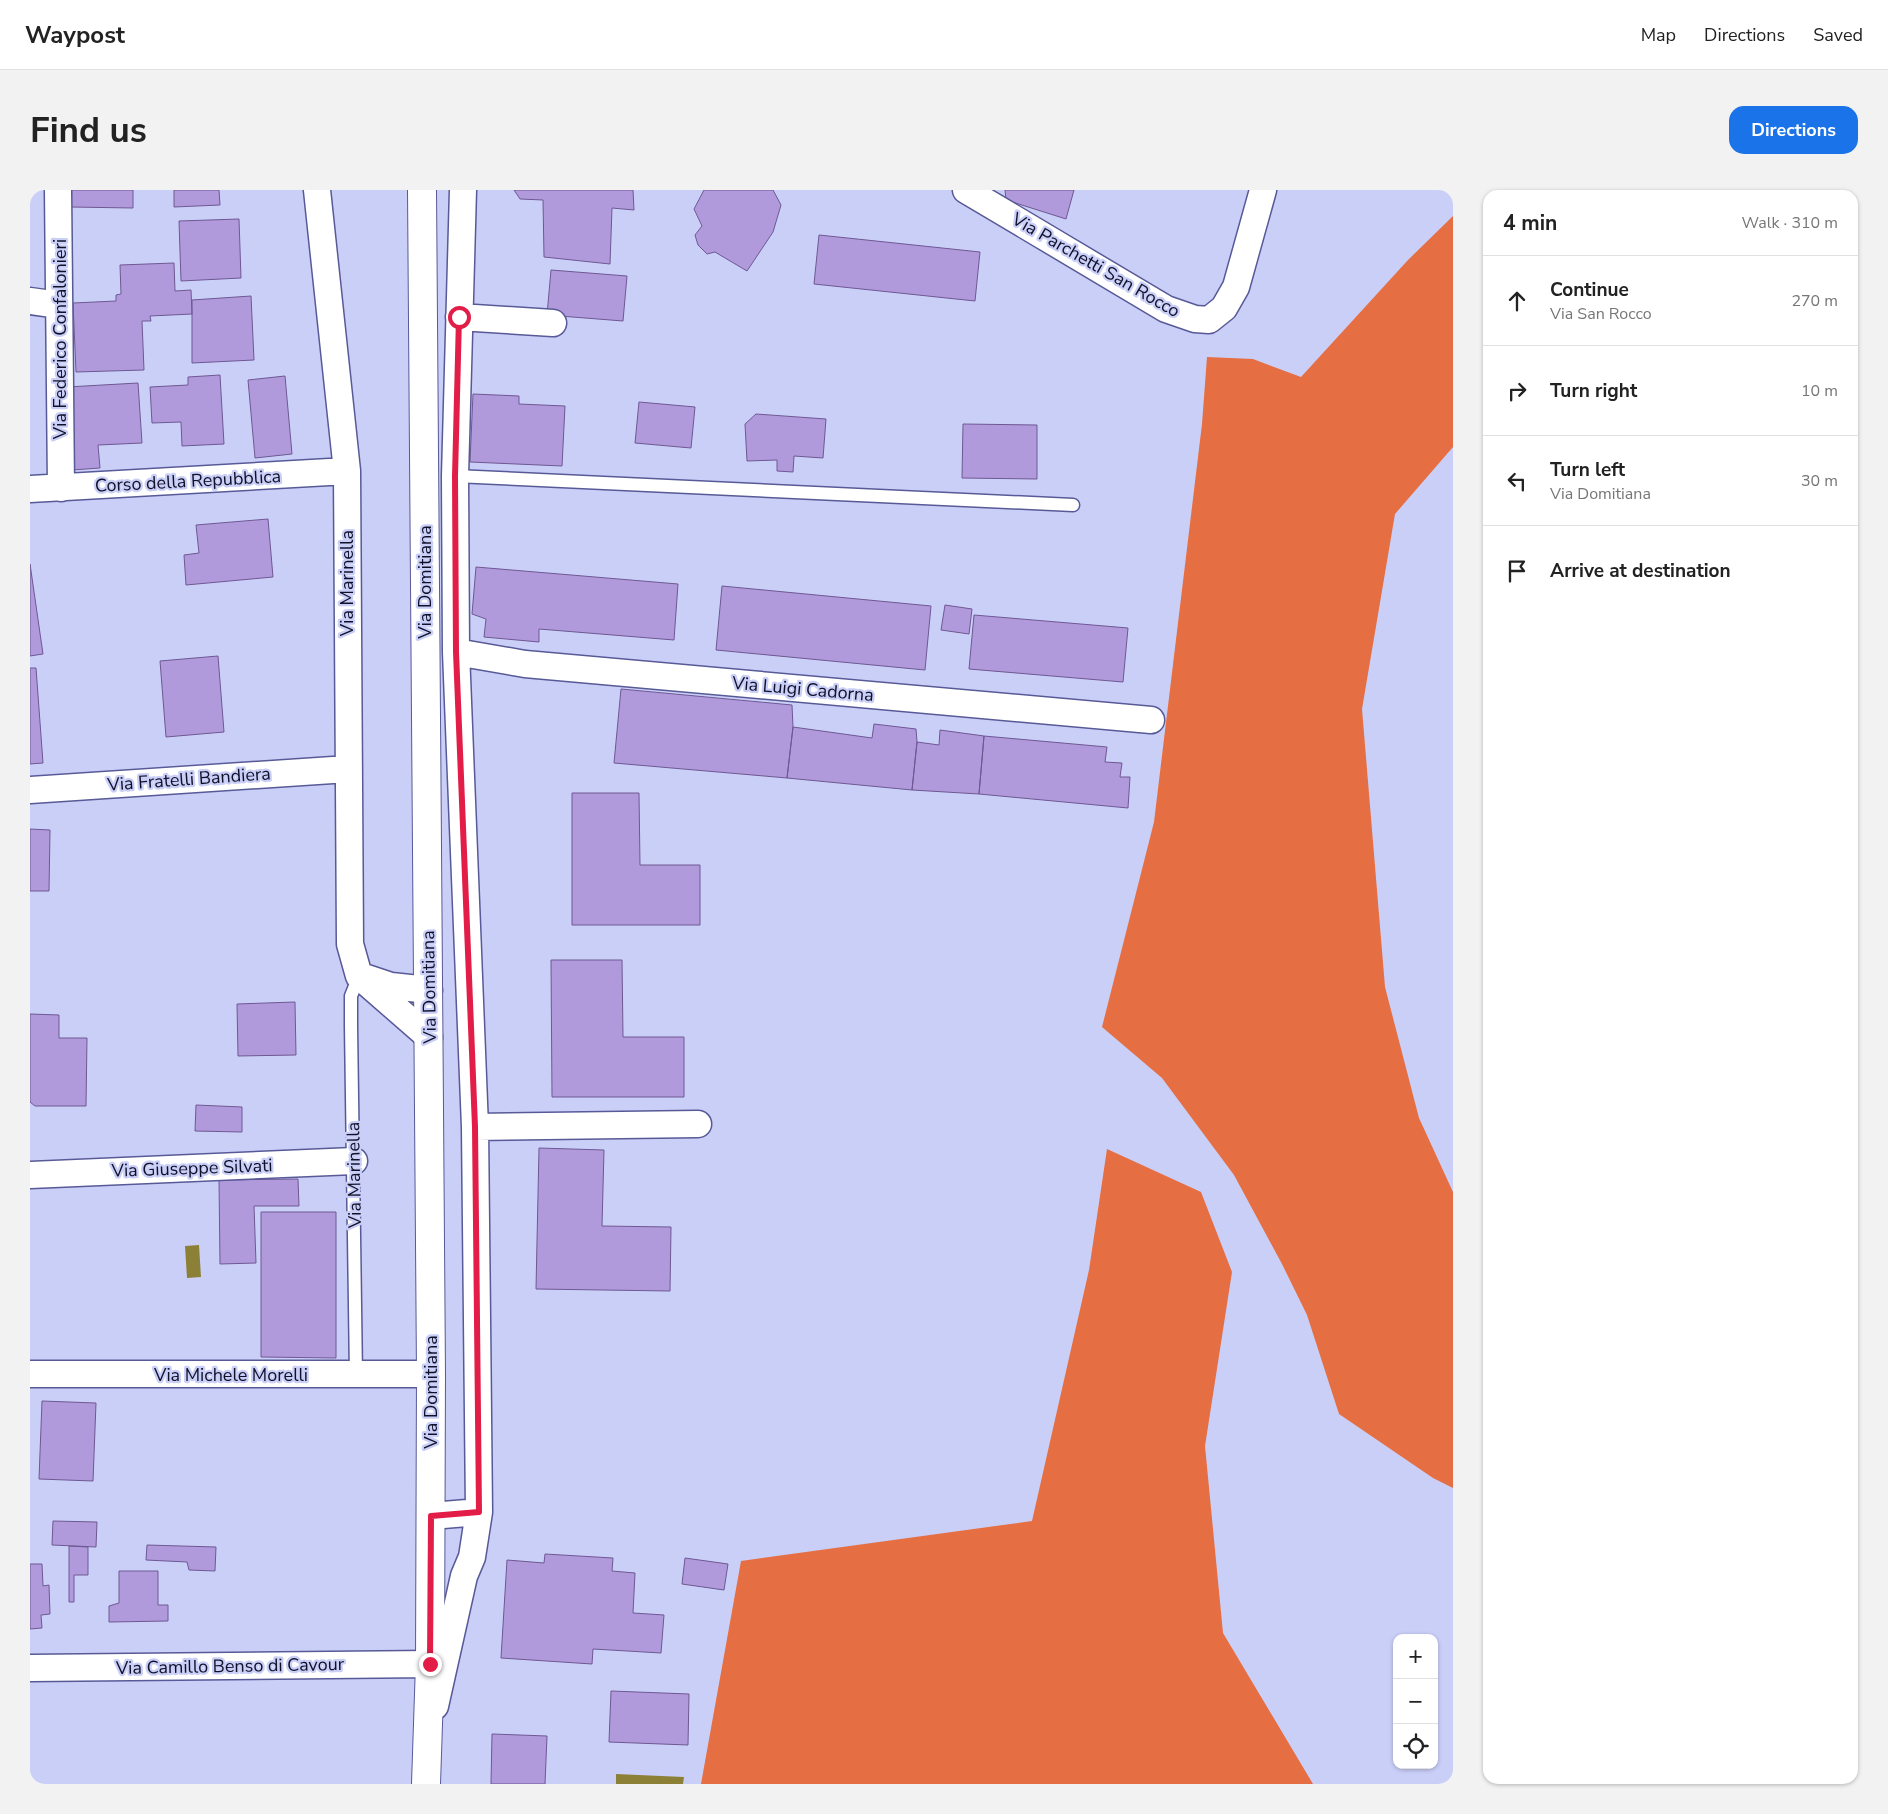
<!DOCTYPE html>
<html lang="en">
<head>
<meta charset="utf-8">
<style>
  body { margin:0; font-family:"Nunito Sans",sans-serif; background:#f2f2f2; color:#222 }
  .controls { position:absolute; right:15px; bottom:15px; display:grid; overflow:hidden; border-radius:10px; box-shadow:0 1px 4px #0004 }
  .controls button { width:45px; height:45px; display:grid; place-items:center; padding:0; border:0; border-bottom:1px solid #e0e0e0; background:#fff; color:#222; font:25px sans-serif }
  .stop { position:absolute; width:15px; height:15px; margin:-11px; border:4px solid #e11d48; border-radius:50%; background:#fff }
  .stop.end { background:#e11d48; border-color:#fff; box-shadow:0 1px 5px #0008 }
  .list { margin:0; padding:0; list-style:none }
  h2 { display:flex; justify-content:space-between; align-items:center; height:65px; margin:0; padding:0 20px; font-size:21px }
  h2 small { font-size:16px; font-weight:400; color:#767676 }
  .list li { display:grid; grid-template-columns:32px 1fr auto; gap:15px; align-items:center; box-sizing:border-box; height:90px; padding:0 20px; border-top:1px solid #e0e0e0 }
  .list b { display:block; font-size:19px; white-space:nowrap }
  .list p { margin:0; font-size:16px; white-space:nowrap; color:#767676 }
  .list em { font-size:16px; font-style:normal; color:#767676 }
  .icon { flex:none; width:28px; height:28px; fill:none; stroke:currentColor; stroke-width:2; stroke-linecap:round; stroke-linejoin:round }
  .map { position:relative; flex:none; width:1423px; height:1594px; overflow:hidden; border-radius:15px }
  header { display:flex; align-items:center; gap:30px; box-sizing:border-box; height:70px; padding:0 25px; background:#fff; border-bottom:1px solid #e0e0e0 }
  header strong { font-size:24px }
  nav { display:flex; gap:28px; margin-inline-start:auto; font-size:18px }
  .intro { display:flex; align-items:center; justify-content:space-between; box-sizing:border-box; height:120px; padding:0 30px }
  h1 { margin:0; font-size:35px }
  .button { padding:12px 22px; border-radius:15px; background:#1a73e8; color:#fff; font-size:18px; font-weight:700 }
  main { display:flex; gap:30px; padding:0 30px }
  aside { flex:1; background:#fff; border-radius:15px; box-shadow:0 1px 4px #0004 }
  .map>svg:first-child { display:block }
</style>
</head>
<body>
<header>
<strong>Waypost</strong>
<nav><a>Map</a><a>Directions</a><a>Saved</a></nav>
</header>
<div class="intro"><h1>Find us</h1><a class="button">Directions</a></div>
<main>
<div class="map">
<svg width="1423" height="1594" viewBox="0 0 1423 1594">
  <rect width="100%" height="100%" fill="#cacff8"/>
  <path fill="#e56e42" d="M1423 26V257L1365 324 1332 519 1355 797 1389 928 1423 1002V1298L1403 1288 1309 1224 1277 1125 1252 1074 1204 985 1132 888 1072 837 1124 632 1172 234 1177 167 1223 169 1271 187 1378 70Z
    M1077 959 1171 1002 1202 1082 1175 1256 1193 1443 1283 1594H671L711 1371 1002 1331 1059 1080Z"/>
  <path fill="#8c8036" d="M169 1055 171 1087 157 1088 155 1056Z
    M586 1584 654 1587 653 1594H586Z"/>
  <path fill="#b19adb" stroke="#6e5893" d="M40 0H103V18L40 17Z
    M144 0H189L190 15 144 17Z
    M484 0H603L604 20 582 18 580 74 514 67 513 10 490 9Z
    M674 0H743L751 15 743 42 717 81 685 62 677 64 668 55 665 45 672 36 664 19Z
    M975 0H1044L1036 29 976 10Z
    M209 29 211 88 151 91 149 31Z
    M789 45 950 62 945 111 784 94Z
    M144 73 145 101 161 100 162 124 120 126 121 131H112L114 180 46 182 43 113 86 111V105L91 104 90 75Z
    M521 80 597 86 593 131 517 125Z
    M221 106 224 170 162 173V110Z
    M190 185 194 254 152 256 151 232 122 233 120 197 158 195V187Z
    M255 186 262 264 225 268 218 190Z
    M108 193 112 253 68 255 70 278 42 280 37 197Z
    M443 204 489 206V214L535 216 532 276 440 272Z
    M609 212 665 217 661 258 605 253Z
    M726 224 796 229 793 268 764 266 763 282 747 281V270L717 271 715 234Z
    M933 234 1007 235V289L932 288Z
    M238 329 243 387 156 395 154 365 169 363 166 335Z
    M0 374 13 464 0 466Z
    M446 377 648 394 644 450 509 439V452L454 447 456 429 442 424Z
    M692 396 901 416 895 480 686 460Z
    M915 415 942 419 939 444 911 440Z
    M944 425 1098 438 1093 492 939 479Z
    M188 466 194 542 136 547 130 471Z
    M0 478H6L13 573 0 574Z
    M591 499 762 515 763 537 757 588 584 573Z
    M844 534 886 539 887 552 882 600 757 588 763 537 842 548Z
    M910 540 954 546 949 604 882 600 887 552 909 555Z
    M954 546 1077 557 1075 572 1092 573 1090 587H1100L1098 618 949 604Z
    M542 603H609L610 675H670V735H542Z
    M0 639 20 640 19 701H0Z
    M521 770H592L593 847H654V907H522Z
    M265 812 266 865 208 866 207 814Z
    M0 824 29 825V848H57L56 916H5L0 912Z
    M166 915 212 917V942L165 941Z
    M509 958 574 960 572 1036 641 1037 640 1101 506 1099Z
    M268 989 269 1016H224L226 1073 190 1074 189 990Z
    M231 1022H306V1168L231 1167Z
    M12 1211 66 1213 63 1291 9 1289Z
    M23 1331 67 1332 66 1357 22 1355Z
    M117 1355 186 1357 185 1381 159 1380 157 1372 116 1370Z
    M39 1356 58 1357V1385H44V1412H39Z
    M515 1364 583 1368 582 1381 605 1383 603 1423 634 1425 631 1463 563 1459 562 1474 471 1468 477 1370 514 1373Z
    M655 1368 698 1374 694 1400 652 1394Z
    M0 1374H12L13 1396 19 1395 20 1424 11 1425 12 1438 0 1439Z
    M89 1381H128V1415H138V1431L79 1432V1416L89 1413Z
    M581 1501 659 1504 658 1555 579 1552Z
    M462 1544 517 1546 515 1594H461Z"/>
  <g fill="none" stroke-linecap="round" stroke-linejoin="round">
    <defs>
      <path id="service" d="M425 286 1043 315
        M326 1186 321 836V806L329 786"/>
      <path id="minor" d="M28 0 31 298
        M287 0 317 281 320 754 329 786 399 847
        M936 0 1136 119 1165 129 1179 130 1194 118 1206 97 1233 0
        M0 111 29 115
        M429 127 523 133
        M0 299 317 281
        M426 462 495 474 1121 530
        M0 600 318 579
        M337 788 361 796 399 800
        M445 937 668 934
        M0 985 324 971
        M0 1184H401
        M401 1326 449 1322
        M0 1478 400 1474
        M405 1516 434 1386 442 1367 449 1322 445 937 426 462 425 286 433 0"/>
      <path id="tertiary" d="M392 0 401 1184 400 1474 396 1594"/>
    </defs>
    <use href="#service" stroke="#575a96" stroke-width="15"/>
    <use href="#minor" stroke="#575a96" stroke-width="29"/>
    <use href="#tertiary" stroke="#575a96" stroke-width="30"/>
    <use href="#service" stroke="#fff" stroke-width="12"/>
    <use href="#minor" stroke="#fff" stroke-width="26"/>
    <use href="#tertiary" stroke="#fff" stroke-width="28"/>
  </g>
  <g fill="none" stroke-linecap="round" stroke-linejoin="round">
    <path stroke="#e11d48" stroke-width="6" d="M400 1474 401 1326 449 1322 445 937 426 462 425 286 429 127"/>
  </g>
  <g text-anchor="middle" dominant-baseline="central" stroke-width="4.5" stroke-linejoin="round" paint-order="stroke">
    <g font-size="18" fill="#101129" stroke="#cacff8">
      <text transform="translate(1066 75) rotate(30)">Via Parchetti San Rocco</text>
      <text transform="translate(30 149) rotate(-90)">Via Federico Confalonieri</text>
      <text transform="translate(158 291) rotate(-3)">Corso della Repubblica</text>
      <text transform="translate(395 392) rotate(-90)">Via Domitiana</text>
      <text transform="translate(317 393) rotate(-90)">Via Marinella</text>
      <text transform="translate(773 499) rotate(5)">Via Luigi Cadorna</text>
      <text transform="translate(159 589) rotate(-4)">Via Fratelli Bandiera</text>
      <text transform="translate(399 797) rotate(-91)">Via Domitiana</text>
      <text transform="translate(162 978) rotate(-2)">Via Giuseppe Silvati</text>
      <text transform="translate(324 985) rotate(-91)">Via Marinella</text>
      <text x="201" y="1185">Via Michele Morelli</text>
      <text transform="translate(401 1202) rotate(-90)">Via Domitiana</text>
      <text transform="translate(200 1476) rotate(-1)">Via Camillo Benso di Cavour</text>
    </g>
  </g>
</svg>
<div class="controls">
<button>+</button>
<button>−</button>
<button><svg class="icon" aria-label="locate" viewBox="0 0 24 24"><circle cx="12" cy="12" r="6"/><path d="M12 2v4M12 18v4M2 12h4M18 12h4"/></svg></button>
</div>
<div class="stop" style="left:429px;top:127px"></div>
<div class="stop end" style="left:400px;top:1474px"></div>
</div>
<aside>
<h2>4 min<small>Walk · 310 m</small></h2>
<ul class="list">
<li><svg class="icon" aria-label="ahead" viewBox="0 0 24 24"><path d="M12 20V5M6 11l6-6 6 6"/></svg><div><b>Continue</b><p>Via San Rocco</p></div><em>270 m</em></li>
<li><svg class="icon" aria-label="right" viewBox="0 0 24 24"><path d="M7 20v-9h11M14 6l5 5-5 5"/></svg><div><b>Turn right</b></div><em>10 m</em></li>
<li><svg class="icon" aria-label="left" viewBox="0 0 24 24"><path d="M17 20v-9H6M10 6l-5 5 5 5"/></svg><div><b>Turn left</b><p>Via Domitiana</p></div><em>30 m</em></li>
<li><svg class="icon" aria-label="arrive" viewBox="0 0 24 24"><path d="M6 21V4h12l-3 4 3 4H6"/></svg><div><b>Arrive at destination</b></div></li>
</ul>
</aside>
</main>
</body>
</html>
